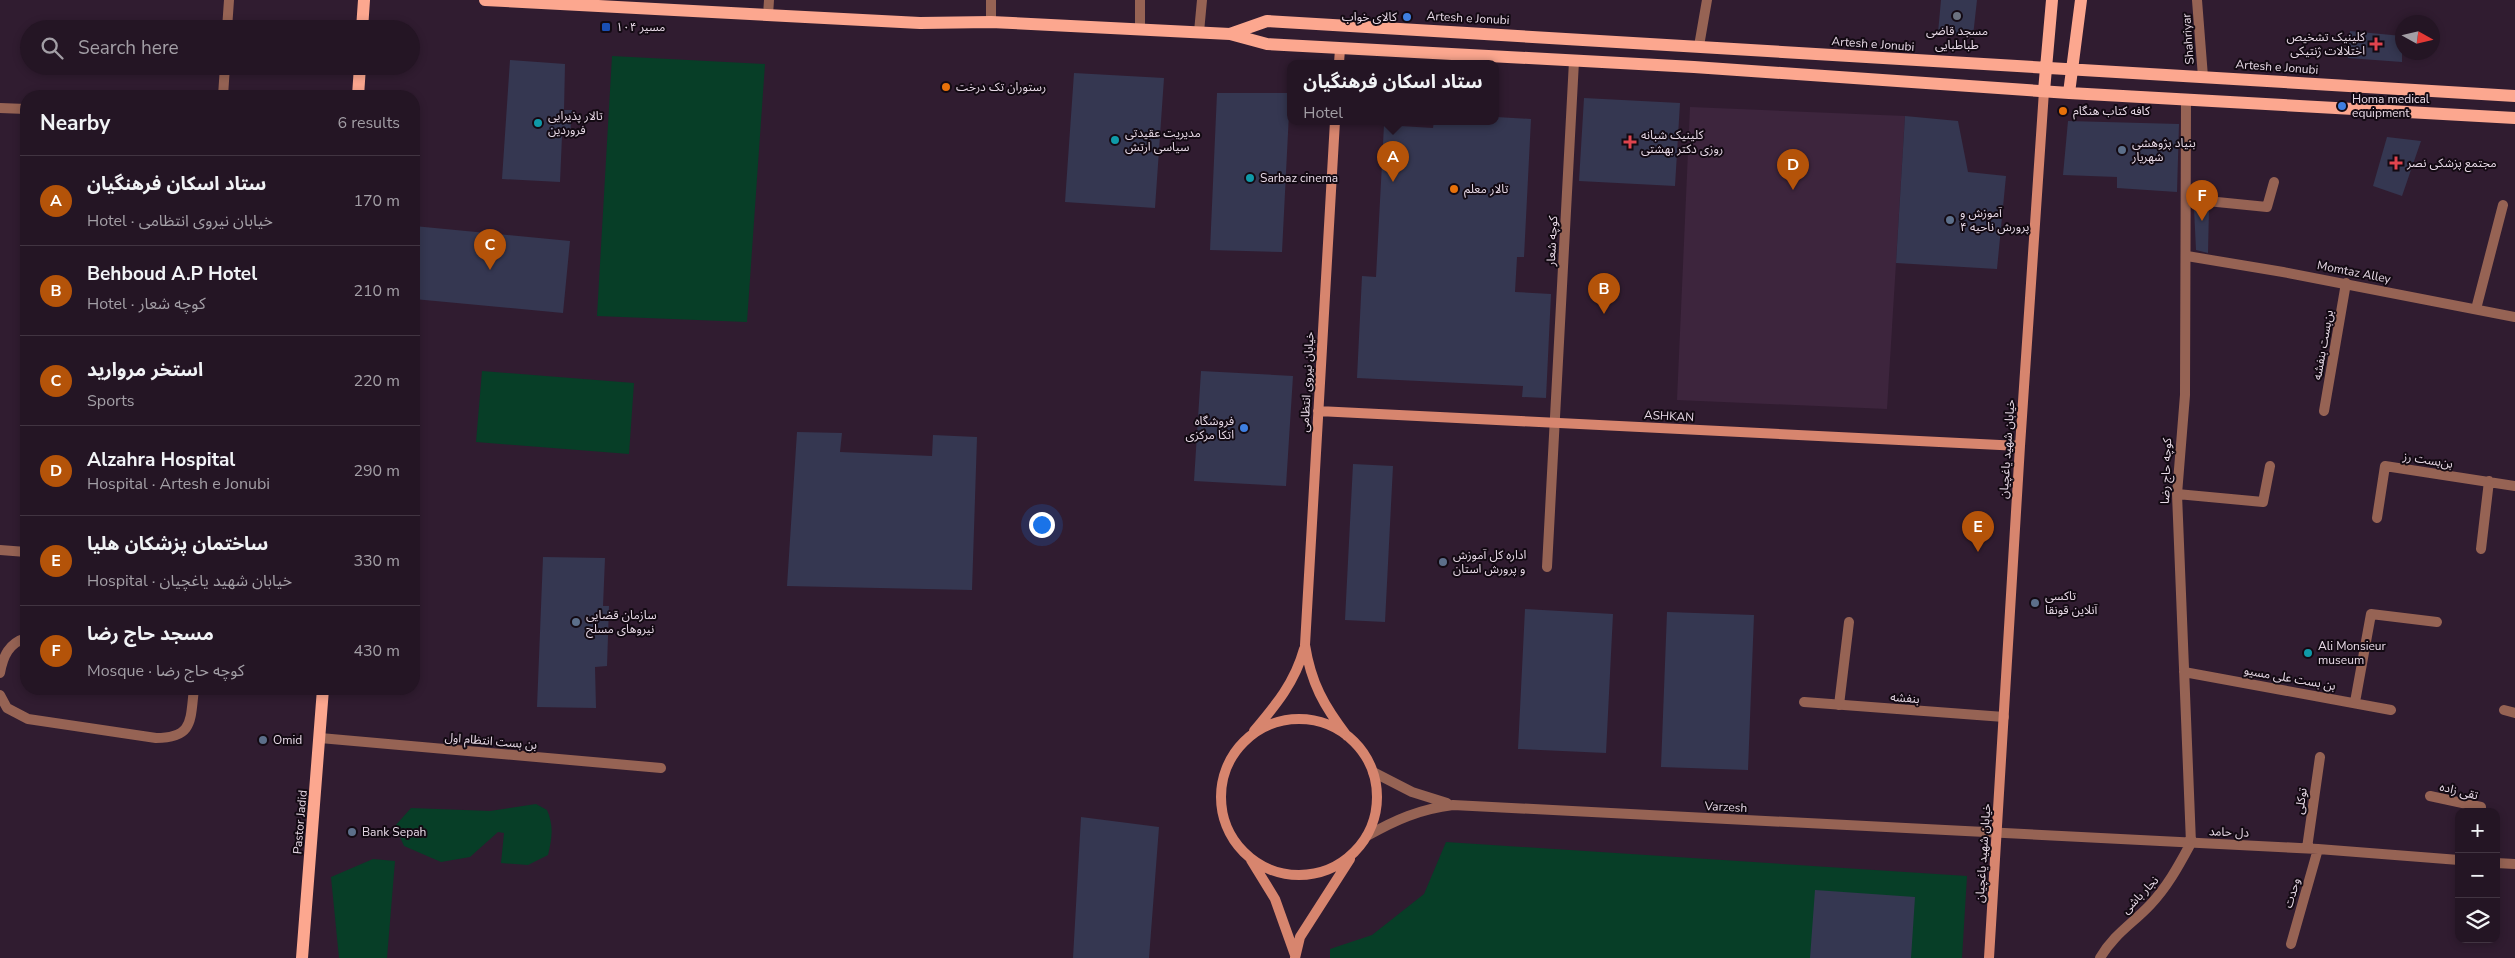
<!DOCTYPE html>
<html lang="en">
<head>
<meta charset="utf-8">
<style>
  body { margin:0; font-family:"Nunito Sans","Noto Sans Arabic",sans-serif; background:#2c1e2c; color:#f1f3f6 }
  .controls { position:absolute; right:15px; bottom:15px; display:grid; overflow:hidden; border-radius:10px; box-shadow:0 2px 8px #0003 }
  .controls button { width:45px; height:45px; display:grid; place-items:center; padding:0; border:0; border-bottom:1px solid #413441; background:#241524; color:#f1f3f6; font:25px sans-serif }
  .compass { position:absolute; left:2395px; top:15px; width:45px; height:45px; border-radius:50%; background:#241524; box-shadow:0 2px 8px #0003; rotate:98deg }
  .you { position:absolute; left:1041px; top:524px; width:18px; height:18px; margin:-12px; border:4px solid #fff; border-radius:50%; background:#1a73e8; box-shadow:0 0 0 8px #1a73e833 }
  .badge { display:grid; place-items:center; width:32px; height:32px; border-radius:50%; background:#b45309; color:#fff; font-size:16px; font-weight:700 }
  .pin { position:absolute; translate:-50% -41px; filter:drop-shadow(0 1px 2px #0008) }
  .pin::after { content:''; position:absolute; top:26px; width:18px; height:15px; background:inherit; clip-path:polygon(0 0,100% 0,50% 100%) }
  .popup { position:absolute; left:1287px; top:60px; width:212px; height:65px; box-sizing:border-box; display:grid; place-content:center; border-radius:10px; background:#241524; filter:drop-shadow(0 1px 4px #0005); font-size:16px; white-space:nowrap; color:#a39fa6 }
  .popup b { font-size:19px; color:#f1f3f6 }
  .popup::after { content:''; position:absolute; left:50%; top:100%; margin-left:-10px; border:10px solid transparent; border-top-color:#241524 }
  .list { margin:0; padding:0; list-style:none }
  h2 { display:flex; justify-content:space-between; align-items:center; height:65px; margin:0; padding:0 20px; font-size:21px }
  h2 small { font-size:16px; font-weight:400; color:#a39fa6 }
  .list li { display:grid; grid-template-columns:32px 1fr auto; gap:15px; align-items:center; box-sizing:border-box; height:90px; padding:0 20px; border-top:1px solid #413441 }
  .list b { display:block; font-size:19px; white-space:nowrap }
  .list p { margin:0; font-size:16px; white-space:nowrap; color:#a39fa6 }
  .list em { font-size:16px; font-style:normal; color:#a39fa6 }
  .icon { flex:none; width:28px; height:28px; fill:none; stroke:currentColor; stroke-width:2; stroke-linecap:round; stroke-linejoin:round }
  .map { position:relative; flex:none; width:2515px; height:958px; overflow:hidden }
  .search { position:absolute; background:#241524; box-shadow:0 2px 8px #0003; left:20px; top:20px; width:400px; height:55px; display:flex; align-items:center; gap:12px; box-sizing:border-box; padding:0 18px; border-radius:28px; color:#a39fa6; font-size:19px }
  .panel { position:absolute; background:#241524; box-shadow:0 2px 8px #0003; left:20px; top:90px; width:400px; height:605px; border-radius:20px }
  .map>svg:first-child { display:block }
</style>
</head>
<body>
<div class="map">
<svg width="2515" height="958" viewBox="0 0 2515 958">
  <rect width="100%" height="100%" fill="#301c30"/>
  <path fill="#3d253d" d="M1690 107 1905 116 1887 409 1677 400Z"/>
  <path fill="#073e27" d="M612 56 765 64 747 322 597 316Z
    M482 371 634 383 629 454 476 442Z
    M536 804 547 810C554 826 552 838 548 855L528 865 501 863 504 833 498 832 470 857 441 862 404 846 395 826 411 808 490 811Z
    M1446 842 1967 876 1962 958H1330V949L1372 935 1424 894Z
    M373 859 395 861 387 958H339L331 877Z"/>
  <path fill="#353751" d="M1941 0H1977L1973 36 1938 33Z
    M2350 31 2402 36V62L2348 58Z
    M510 60 565 64 564 110H572L570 136H562L560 182 502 179Z
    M1074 73 1164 78 1155 208 1065 202Z
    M1217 93H1290L1282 252 1210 250Z
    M1584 98 1680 103 1675 186 1579 181Z
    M1905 116 1958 121 1968 172 2006 176 1997 269 1896 263Z
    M1496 117 1531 119 1524 257H1517L1515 292 1551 294 1546 398 1522 397 1523 386 1357 378 1362 276 1376 277 1384 125 1433 128 1434 121H1496Z
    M2068 121 2179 124 2177 192 2117 188V177L2063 175Z
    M2387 137 2421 141 2402 196 2373 186Z
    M2194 208H2209L2208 253 2196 250Z
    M414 226 570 241 563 313 414 299Z
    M1201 371 1293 376 1286 486 1194 481Z
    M797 432 842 433 840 452 932 456 933 435 977 437 972 590 787 586Z
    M1353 464 1393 466 1385 622 1345 620Z
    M543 557 605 558 603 606H609L607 666 595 667 596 708 537 707Z
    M1525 609 1613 614 1606 753 1518 749Z
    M1667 612 1754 615 1748 770 1661 767Z
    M1081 817 1159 827 1149 958H1073Z
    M1815 890 1915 897 1911 958H1810Z"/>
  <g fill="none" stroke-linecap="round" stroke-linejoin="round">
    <path stroke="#966354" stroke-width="10" d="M991 0V22
      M1140 0V30
      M768 15 769 0
      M227 29 229 0
      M1199 32 1202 0
      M223 96 225 66
      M0 108 26 109
      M0 550 26 552
      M1839 705 1849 622"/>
    <path stroke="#966354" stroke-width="10" d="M2197 0 2203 77
      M1699 46 1707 0
      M2187 199 2267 207 2274 182
      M2187 256 2283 272 2515 317
      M2476 309 2503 205
      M2324 411 2346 283
      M2177 494 2263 502 2270 466
      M2377 518 2385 466 2515 486
      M2481 549 2489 481
      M1547 567 1574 61
      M2184 672 2391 710
      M0 673C3 656 9 643 26 638
      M0 695 7 708 28 719 156 738C194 738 190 720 194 689
      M1804 702 2004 717
      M2355 702 2371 614 2437 622
      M2504 710 2515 713
      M320 738 661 768
      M1373 772 1412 792 1447 803
      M2430 796 2481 807 2480 812
      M1367 836C1395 820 1420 809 1453 805L2318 849 2459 860
      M2307 848 2320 757
      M2496 863 2515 864
      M2291 944 2318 849
      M2100 958C2114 934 2132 924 2150 905 2168 886 2179 865 2191 843L2177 494 2185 395 2186 99"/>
    <path stroke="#d7856e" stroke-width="10" d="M1339 63 1340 49
      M1335 121 1305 645C1311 683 1324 706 1347 736
      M1318 411 2020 446
      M1221 797a78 78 0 1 1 156 0a78 78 0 1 1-156 0Z
      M1254 731C1276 705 1295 682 1304 649
      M1251 860 1275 899 1295 955
      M1295 958 1300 937 1350 859
      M1989 958 2020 446 2044 91"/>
    <path stroke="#fca78f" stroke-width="12" d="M485 0 920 23 991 22 1230 34 1267 44 1694 67 2069 93 2515 118
      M362 29 364 0
      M1230 34 1267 21 2515 96
      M2044 91 2052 0
      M2069 93 2081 0
      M358 96 360 66
      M302 958 323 689"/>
  </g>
  <circle fill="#6b7280" stroke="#130a13" stroke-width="2" cx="1957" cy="16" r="5"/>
  <g fill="#3f7fe0" stroke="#130a13" stroke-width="2">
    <circle cx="1407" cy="17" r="5"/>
    <circle cx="2342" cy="106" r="5"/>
    <circle cx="1244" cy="428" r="5"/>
  </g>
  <rect fill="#1a4fb4" stroke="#130a13" stroke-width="2" x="601" y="22" width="10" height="10" rx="2.5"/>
  <g fill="#e0444e" stroke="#130a13" stroke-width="2">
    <path d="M2373.5 36.5h5v5h5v5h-5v5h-5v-5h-5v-5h5z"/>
    <path d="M1627.5 134.5h5v5h5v5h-5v5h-5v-5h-5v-5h5z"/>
    <path d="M2393.5 155.5h5v5h5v5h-5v5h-5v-5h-5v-5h5z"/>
  </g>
  <g fill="#e8710a" stroke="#130a13" stroke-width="2">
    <circle cx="946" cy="87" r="5"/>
    <circle cx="2063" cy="111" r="5"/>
    <circle cx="1454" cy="189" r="5"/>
  </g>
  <g fill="#0f9aa8" stroke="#130a13" stroke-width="2">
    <circle cx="538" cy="123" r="5"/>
    <circle cx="1115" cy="140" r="5"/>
    <circle cx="1250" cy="178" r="5"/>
    <circle cx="2308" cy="653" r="5"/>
  </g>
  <g fill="#5c6f8a" stroke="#130a13" stroke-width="2">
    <circle cx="2122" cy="150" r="5"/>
    <circle cx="1950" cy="220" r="5"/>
    <circle cx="1443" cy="562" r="5"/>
    <circle cx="2035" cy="603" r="5"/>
    <circle cx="576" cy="622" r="5"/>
    <circle cx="263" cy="740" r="5"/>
    <circle cx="352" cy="832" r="5"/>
  </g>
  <g text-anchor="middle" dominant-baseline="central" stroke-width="4" stroke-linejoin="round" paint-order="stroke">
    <g font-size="12" fill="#e8dae7" stroke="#130a13" text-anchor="start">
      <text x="1397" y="17" text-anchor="end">کالای خواب</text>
      <text x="616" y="27">مسیر ۱۰۴</text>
      <text x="1957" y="31" text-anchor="middle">مسجد قاضی<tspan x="1957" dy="14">طباطبایی</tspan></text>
      <text x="2365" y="37" text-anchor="end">کلینیک تشخیص<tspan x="2365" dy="14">اختلالات ژنتیکی</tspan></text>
      <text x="956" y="87">رستوران تک درخت</text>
      <text x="2352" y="99">Homa medical<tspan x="2352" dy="14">equipment</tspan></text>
      <text x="2073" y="111">کافه کتاب هنگام</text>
      <text x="548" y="116">تالار پذیرایی<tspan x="548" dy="14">فروردین</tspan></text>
      <text x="1125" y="133">مدیریت عقیدتی<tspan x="1125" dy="14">سیاسی ارتش</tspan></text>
      <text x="1641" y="135">کلینیک شبانه<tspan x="1641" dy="14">روزی دکتر بهشتی</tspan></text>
      <text x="2132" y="143">بنیاد پژوهشی<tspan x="2132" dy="14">شهریار</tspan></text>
      <text x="2407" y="163">مجتمع پزشکی نصر</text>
      <text x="1260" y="178">Sarbaz cinema</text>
      <text x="1464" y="189">تالار معلم</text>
      <text x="1960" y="213">آموزش و<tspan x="1960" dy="14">پرورش ناحیه ۴</tspan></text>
      <text x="1234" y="421" text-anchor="end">فروشگاه<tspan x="1234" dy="14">اتکا مرکزی</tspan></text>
      <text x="1453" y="555">اداره کل آموزش<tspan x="1453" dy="14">و پرورش استان</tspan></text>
      <text x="2045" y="596">تاکسی<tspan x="2045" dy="14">آنلاین قونقا</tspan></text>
      <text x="586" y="615">سازمان قضایی<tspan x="586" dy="14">نیروهای مسلح</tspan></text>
      <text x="2318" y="646">Ali Monsieur<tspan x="2318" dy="14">museum</tspan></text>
      <text x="273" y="740">Omid</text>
      <text x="362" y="832">Bank Sepah</text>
    </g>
    <g font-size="12" fill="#e8dae7" stroke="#130a13">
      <text transform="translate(1468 18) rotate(3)">Artesh e Jonubi</text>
      <text transform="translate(2188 39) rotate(-94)">Shahriyar</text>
      <text transform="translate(1873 44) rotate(4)">Artesh e Jonubi</text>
      <text transform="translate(2277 67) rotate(4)">Artesh e Jonubi</text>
      <text transform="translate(1552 241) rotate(-87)">کوچه شعار</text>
      <text transform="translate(2354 272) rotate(11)">Momtaz Alley</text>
      <text transform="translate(2323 345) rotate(-80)">بن‌بست بنفشه</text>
      <text transform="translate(1307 382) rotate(-87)">خیابان نیروی انتظامی</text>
      <text transform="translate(1669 416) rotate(3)">ASHKAN</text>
      <text transform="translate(2007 449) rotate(-86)">خیابان شهید یاغچیان</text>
      <text transform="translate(2428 460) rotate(9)">بن‌بست رز</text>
      <text transform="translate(2166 471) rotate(-88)">کوچه حاج رضا</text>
      <text transform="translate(2290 678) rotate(10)">بن بست علی مسیو</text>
      <text transform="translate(1905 698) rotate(5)">بنفشه</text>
      <text transform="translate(491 741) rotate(5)">بن بست انتظام اول</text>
      <text transform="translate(2459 791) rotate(14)">تقی‌ زاده</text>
      <text transform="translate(2301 801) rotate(-82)">توکلی</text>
      <text transform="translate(1726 807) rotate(3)">Varzesh</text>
      <text transform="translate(300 822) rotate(-85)">Pastor Jadid</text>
      <text transform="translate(2229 832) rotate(2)">دل حامد</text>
      <text transform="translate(1983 853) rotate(-86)">خیابان شهید یاغچیان</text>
      <text transform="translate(2292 893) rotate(-74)">وحدت</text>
      <text transform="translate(2140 895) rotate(-46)">نجار باشی</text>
    </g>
  </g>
</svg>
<div class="controls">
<button>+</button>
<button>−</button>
<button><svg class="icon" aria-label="layers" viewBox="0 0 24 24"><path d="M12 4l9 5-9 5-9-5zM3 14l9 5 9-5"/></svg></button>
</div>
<svg class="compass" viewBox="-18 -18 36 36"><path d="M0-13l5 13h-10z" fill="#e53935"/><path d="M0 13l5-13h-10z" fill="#a39fa6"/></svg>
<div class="you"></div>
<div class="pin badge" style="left:1393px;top:182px">A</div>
<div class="popup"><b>ستاد اسکان فرهنگیان</b>Hotel</div>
<div class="pin badge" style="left:1604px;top:314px">B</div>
<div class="pin badge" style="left:490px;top:270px">C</div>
<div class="pin badge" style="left:1793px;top:190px">D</div>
<div class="pin badge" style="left:1978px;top:552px">E</div>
<div class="pin badge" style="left:2202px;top:221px">F</div>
<div class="search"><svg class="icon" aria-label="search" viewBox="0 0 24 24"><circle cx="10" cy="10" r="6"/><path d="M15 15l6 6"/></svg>Search here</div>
<section class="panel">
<h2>Nearby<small>6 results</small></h2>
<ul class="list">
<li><span class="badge">A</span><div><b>ستاد اسکان فرهنگیان</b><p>Hotel · خیابان نیروی انتظامی</p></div><em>170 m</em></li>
<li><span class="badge">B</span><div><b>Behboud A.P Hotel</b><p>Hotel · کوچه شعار</p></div><em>210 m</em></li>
<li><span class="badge">C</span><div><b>استخر مروارید</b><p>Sports</p></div><em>220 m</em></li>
<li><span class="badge">D</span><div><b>Alzahra Hospital</b><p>Hospital · Artesh e Jonubi</p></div><em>290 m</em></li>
<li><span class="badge">E</span><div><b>ساختمان پزشکان هلیا</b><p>Hospital · خیابان شهید یاغچیان</p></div><em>330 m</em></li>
<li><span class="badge">F</span><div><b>مسجد حاج رضا</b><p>Mosque · کوچه حاج رضا</p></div><em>430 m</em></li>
</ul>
</section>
</div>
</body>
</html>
